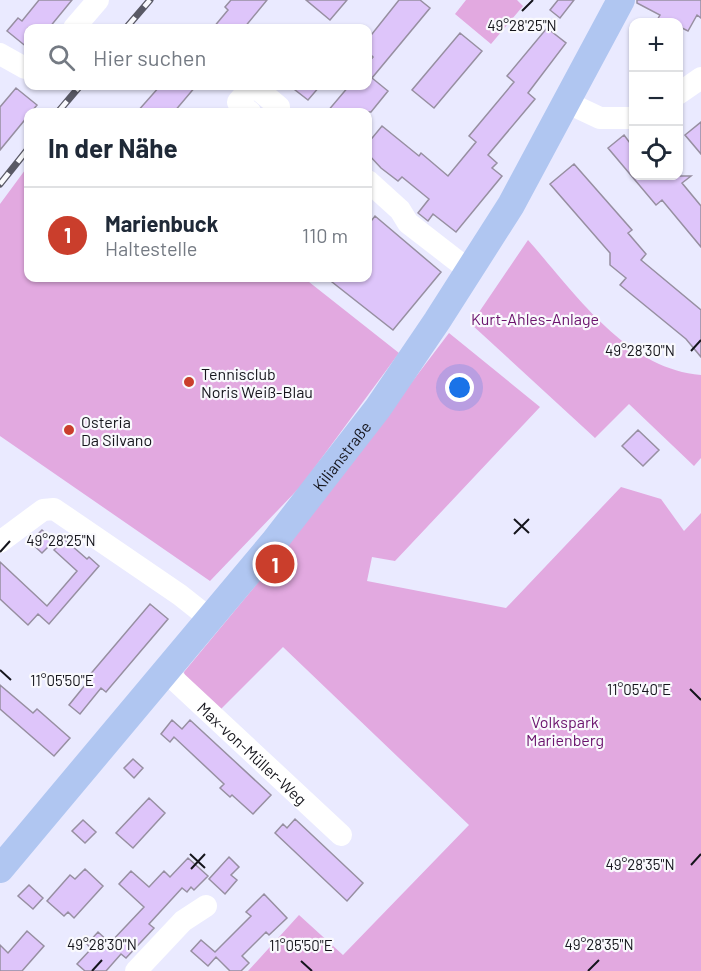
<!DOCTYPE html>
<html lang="de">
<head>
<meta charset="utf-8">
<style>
  body { margin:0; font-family:Barlow,sans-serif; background:#f2f2f3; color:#1f2937 }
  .controls { position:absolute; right:18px; top:18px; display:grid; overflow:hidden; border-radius:12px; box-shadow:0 2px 4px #0004 }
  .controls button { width:54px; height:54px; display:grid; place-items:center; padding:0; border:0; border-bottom:2px solid #e0e1e3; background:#fff; color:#1f2937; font:30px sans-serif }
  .you { position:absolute; left:460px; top:388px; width:21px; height:21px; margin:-15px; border:4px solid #fff; border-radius:50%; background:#1a73e8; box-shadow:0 0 0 9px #1a73e833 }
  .badge { display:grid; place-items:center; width:39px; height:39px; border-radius:50%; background:#ca3e2c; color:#fff; font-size:20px; font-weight:700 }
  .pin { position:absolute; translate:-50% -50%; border:3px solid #fff; box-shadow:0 2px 6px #0006 }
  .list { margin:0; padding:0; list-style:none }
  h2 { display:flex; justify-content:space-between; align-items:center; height:78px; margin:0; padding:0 24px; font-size:26px }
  h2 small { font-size:20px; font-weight:400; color:#747a83 }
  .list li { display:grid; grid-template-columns:39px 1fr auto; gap:18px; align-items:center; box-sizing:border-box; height:96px; padding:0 24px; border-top:2px solid #e0e1e3 }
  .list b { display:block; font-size:22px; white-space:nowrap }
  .list p { margin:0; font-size:20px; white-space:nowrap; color:#747a83 }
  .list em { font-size:20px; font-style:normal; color:#747a83 }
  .icon { flex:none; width:33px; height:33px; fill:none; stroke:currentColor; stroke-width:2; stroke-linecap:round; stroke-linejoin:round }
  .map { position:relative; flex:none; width:701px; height:971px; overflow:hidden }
  .search { position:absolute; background:#fff; box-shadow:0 2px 4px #0004; left:24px; top:24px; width:348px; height:66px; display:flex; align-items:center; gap:15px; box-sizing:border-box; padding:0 21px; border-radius:12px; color:#747a83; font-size:22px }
  .panel { position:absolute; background:#fff; box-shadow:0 2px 4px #0004; left:24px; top:108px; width:348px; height:174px; border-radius:12px }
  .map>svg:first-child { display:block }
</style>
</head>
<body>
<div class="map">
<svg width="701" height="971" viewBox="0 0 701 971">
  <rect width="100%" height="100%" fill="#eaeaff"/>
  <path fill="#e2a9e0" d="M466 0H517L523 6 491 44 455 14Z
    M28 166V278H304L399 353 301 486 210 581 0 436V204Z
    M528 240C574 292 626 369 701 375V458L694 466 629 404 595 438 471 324Z
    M449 333 540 407 395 561 372 557 367 581 506 608 621 487 661 499 684 531 701 513V971H248L299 915 343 955 469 825 283 647 219 711 185 677 184 672 284 551Z"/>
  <path fill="#dec5fa" stroke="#978fa1" stroke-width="1.5" d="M39 0H72L49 28H28V48L7 31 18 18 22 21Z
    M231 0H267L244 28H213L228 10 225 7Z
    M306 0H347L330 20Z
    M399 0H420L430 8 372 78 388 91 371 112H327L349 86H368V63L373 57 368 52V39Z
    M558 0H574L560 18 550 10Z
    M637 0H701V18L697 15 688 31 678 26V22H656L660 15 637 3Z
    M547 28 566 43 528 93 535 99 488 155 497 163 492 168 502 176 456 232 433 214 428 221 418 213 429 199 402 177 398 181 381 168 368 154V143L382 126 419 156 421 153 448 176 476 142 469 136 514 82 507 76Z
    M460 33 482 51 434 108 412 90Z
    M160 86H196L174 112H137Z
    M290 86H320L308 100Z
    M16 88 37 105 0 150V107Z
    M701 122V154L685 135Z
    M624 135 633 147V176H691L682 183 701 206V247L662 200 656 205 608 148Z
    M574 164 632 230 628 233 646 254 641 260 701 310V357L686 339 620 285 626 278 610 265V253L550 184Z
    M375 216 441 272 393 330 327 278H368V225Z
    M638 430 659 450 643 466 622 446Z
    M42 530 54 541 42 553 30 542Z
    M64 539 87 559 89 557 99 566 49 624 38 614 28 625 0 599V562L47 606 77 571 54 550Z
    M150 604 168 619 106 692 101 688 80 714 69 705 90 679 88 677Z
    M0 685 33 713 37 709 70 738 54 756 0 709Z
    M172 720 182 729 190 720 271 795 253 814 232 795 230 797 220 788 224 784 174 737 170 742 161 734Z
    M133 759 143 768 134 778 124 768Z
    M149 798 165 813 133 848 116 833Z
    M295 819 363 883 347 901 275 833 283 824 287 828Z
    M83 820 96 832 85 843 72 831Z
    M229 857 239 867 231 875 237 880 225 894 209 879Z
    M188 858 208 876 194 890 191 887 187 892 182 888 149 924 154 928 126 958 121 954 106 971H85L77 964 91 949 87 944 98 932 110 943 144 907 119 884 131 871 149 887 164 871 170 877Z
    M85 869 103 886 74 918 68 912 64 916 47 901 70 875 75 879Z
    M29 885 43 898 33 909 18 896Z
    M264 894 287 918 269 935 266 932 242 956 249 963 241 971H230L216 957 208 966 191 951 201 940 215 952 251 916 246 912Z
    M27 931 44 946 22 971H0V945L8 953Z"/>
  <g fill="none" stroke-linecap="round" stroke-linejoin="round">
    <g stroke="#fff" stroke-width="22">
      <path d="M74 28 98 0"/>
      <path d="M0 54 25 68 28 67"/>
      <path d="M254 86 279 107V112"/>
      <path d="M678 94 701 78"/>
      <path d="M566 102 600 118H634"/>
      <path d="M250 112 238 102 252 86"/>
      <path d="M368 181 400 210 408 223 470 271"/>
      <path d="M0 542 43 510 54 509 180 595 209 618"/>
      <path id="s1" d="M165 671 341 835"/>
      <path d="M136 971 183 921 206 906"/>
    </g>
    <path stroke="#b0c6f1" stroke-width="28" id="s2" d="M0 869 274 542 378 408 437 321 511 205 621 0"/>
    <defs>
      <path id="rail" d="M126 28 150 0
        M58 112 80 86
        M0 184 28 149"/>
    </defs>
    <use href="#rail" stroke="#595965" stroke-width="7"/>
    <use href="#rail" stroke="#f9f9fd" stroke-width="4.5" stroke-dasharray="14" stroke-linecap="butt"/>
  </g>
  <path fill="none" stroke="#15151c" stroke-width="2" d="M522 11 533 0M691 351 701 340M514 519 529 533M514 534 529 519M0 552 10 541M0 670 11 680M690 689 701 700M190 854 205 868M691 865 701 854M191 869 205 854M301 961 312 971M92 971 102 960M588 971 599 960"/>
  <g fill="#ca3e2c" stroke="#f9f9fd" stroke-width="2">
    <circle cx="189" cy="382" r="6"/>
    <circle cx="69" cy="430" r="6"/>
  </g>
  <g text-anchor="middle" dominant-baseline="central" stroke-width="4.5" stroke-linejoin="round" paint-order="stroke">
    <g font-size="16" fill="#6b136d" stroke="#f9f9fd">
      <text x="535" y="318">Kurt-Ahles-Anlage</text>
      <text x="565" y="721">Volkspark<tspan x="565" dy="18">Marienberg</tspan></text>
    </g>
    <g font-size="16" fill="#15151c" stroke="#f9f9fd" text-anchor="start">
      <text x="201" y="373">Tennisclub<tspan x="201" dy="18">Noris Weiß-Blau</tspan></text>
      <text x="81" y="421">Osteria<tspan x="81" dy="18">Da Silvano</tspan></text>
    </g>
    <g font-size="16" fill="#15151c" stroke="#f9f9fd">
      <text stroke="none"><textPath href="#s2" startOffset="536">Kilianstraße</textPath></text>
      <text stroke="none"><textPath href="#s1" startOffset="120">Max-von-Müller-Weg</textPath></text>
    </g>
  </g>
  <g font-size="15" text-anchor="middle" fill="#15151c" stroke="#f9f9fd" stroke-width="4.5" stroke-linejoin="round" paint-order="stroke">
    <text x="522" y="31">49°28'25"N</text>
    <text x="640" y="356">49°28'30"N</text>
    <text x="61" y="546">49°28'25"N</text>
    <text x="62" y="686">11°05'50"E</text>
    <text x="639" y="695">11°05'40"E</text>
    <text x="640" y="870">49°28'35"N</text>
    <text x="102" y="950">49°28'30"N</text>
    <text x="599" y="950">49°28'35"N</text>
    <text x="301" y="951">11°05'50"E</text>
  </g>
</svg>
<div class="controls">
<button>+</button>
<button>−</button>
<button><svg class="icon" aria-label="locate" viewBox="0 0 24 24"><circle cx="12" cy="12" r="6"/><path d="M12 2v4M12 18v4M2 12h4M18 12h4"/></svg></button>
</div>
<div class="you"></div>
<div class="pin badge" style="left:275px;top:564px">1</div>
<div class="search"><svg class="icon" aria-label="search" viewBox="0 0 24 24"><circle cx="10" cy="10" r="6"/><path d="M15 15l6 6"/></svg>Hier suchen</div>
<section class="panel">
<h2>In der Nähe<small></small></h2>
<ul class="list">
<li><span class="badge">1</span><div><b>Marienbuck</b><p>Haltestelle</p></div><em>110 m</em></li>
</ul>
</section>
</div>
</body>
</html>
